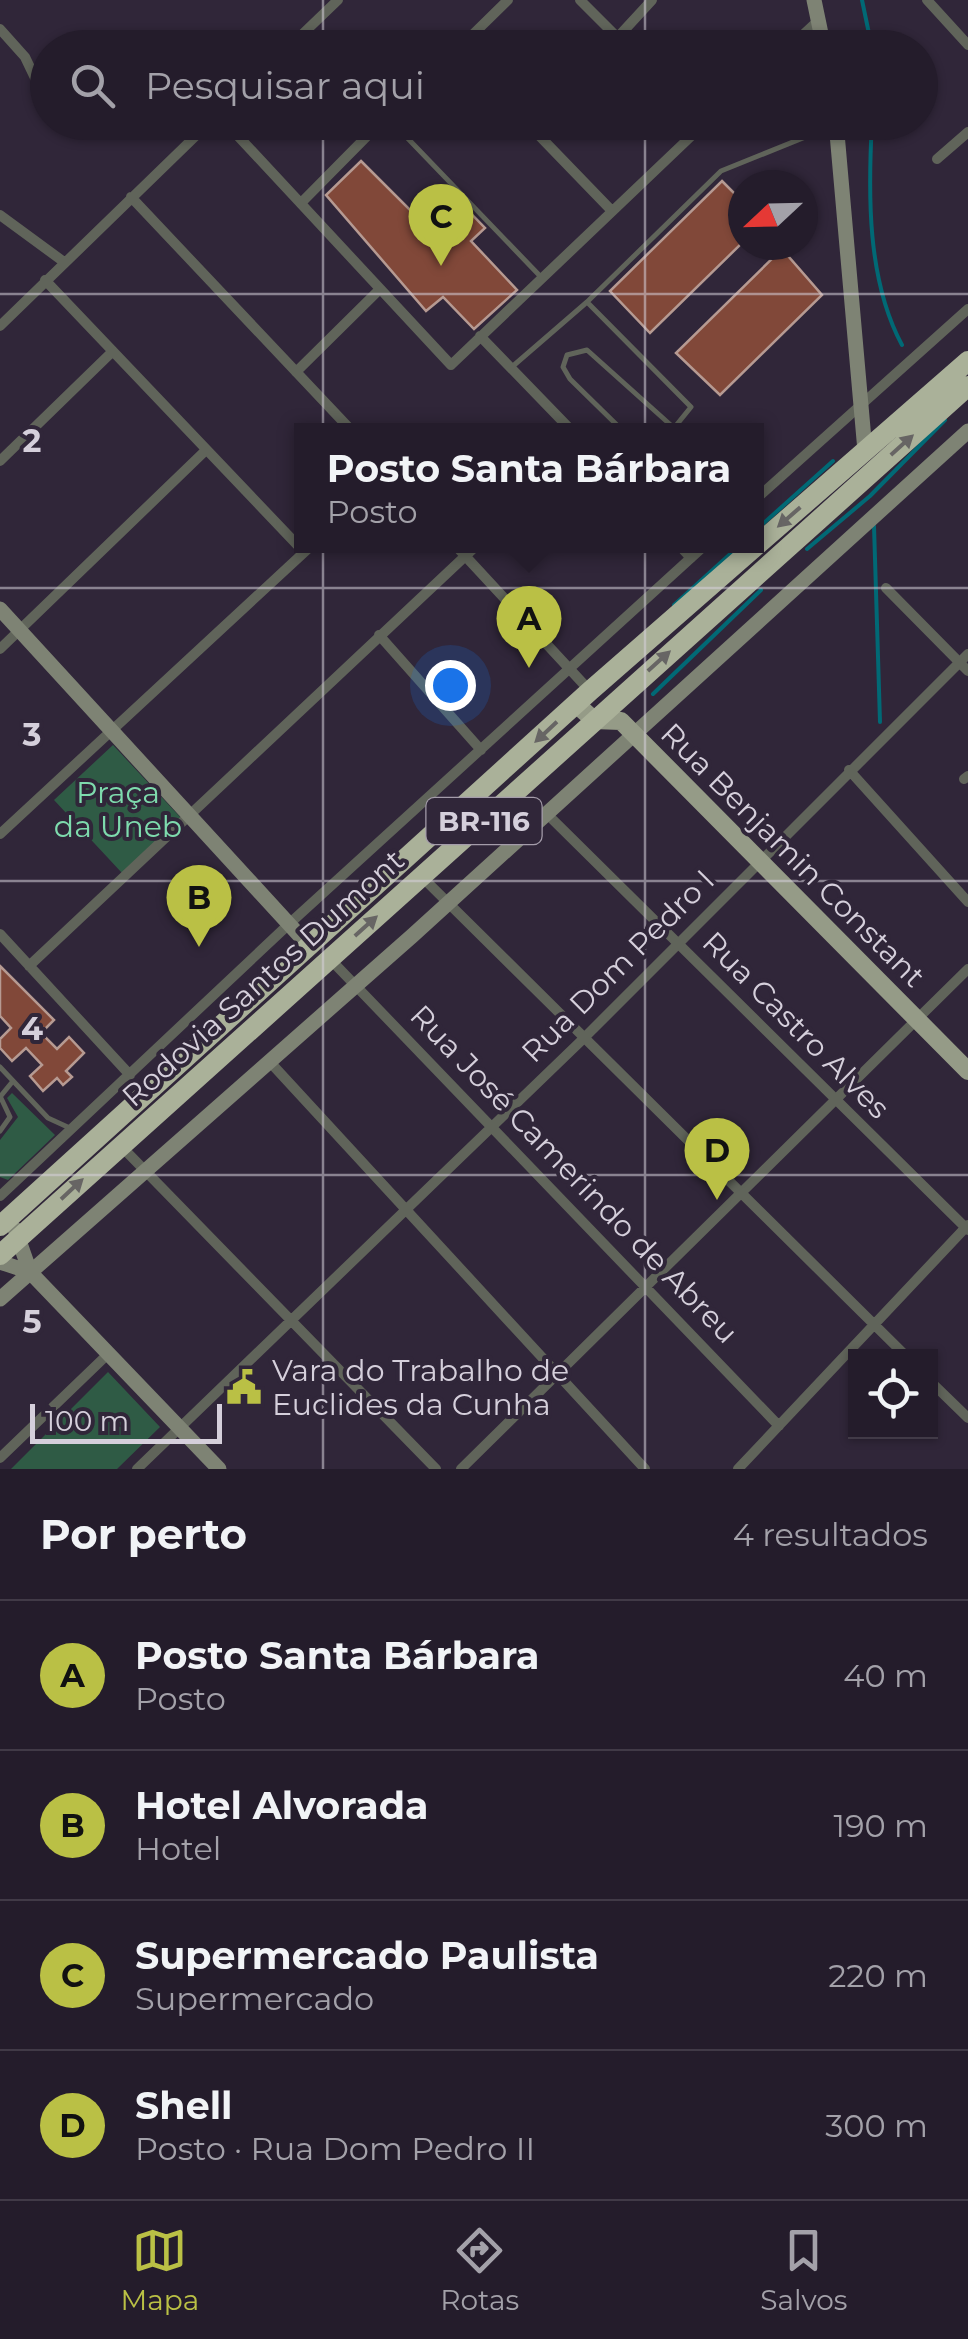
<!DOCTYPE html>
<html lang="pt">
<head>
<meta charset="utf-8">
<style>
  body { margin:0; font-family:Montserrat,sans-serif; background:#2c2533; color:#f1f3f6 }
  .controls { position:absolute; right:30px; bottom:30px; display:grid; overflow:hidden; border-radius:0px; box-shadow:0 2px 8px #0004 }
  .controls button { width:90px; height:90px; display:grid; place-items:center; padding:0; border:0; border-bottom:2px solid #413a47; background:#241c2b; color:#f1f3f6; font:50px sans-serif }
  .compass { position:absolute; left:728px; top:170px; width:90px; height:90px; border-radius:50%; background:#241c2b; box-shadow:0 2px 8px #0004; rotate:248deg }
  .scale { position:absolute; left:30px; bottom:25px; width:192px; box-sizing:border-box; padding-left:10px; border:5px solid #d5cfdb; border-top:0; font-size:28px; line-height:35px; white-space:nowrap; color:#d5cfdb; -webkit-text-stroke:8px #302639; paint-order:stroke }
  .you { position:absolute; left:450px; top:685px; width:35px; height:35px; margin:-25px; border:8px solid #fff; border-radius:50%; background:#1a73e8; box-shadow:0 0 0 15px #1a73e833 }
  .badge { display:grid; place-items:center; width:65px; height:65px; border-radius:50%; background:#bac045; color:#111; font-size:32px; font-weight:700 }
  .pin { position:absolute; translate:-50% -82px; filter:drop-shadow(0 2px 5px #0008) }
  .pin::after { content:''; position:absolute; top:52px; width:35px; height:30px; background:inherit; clip-path:polygon(0 0,100% 0,50% 100%) }
  .popup { position:absolute; left:294px; top:423px; width:470px; height:130px; box-sizing:border-box; display:grid; place-content:center; border-radius:0px; background:#241c2b; filter:drop-shadow(0 2px 8px #0005); font-size:32px; white-space:nowrap; color:#a3a1a9 }
  .popup b { font-size:38px; color:#f1f3f6 }
  .popup::after { content:''; position:absolute; left:50%; top:100%; margin-left:-20px; border:20px solid transparent; border-top-color:#241c2b }
  .list { margin:0; padding:0; list-style:none }
  h2 { display:flex; justify-content:space-between; align-items:center; height:130px; margin:0; padding:0 40px; font-size:42px }
  h2 small { font-size:32px; font-weight:400; color:#a3a1a9 }
  .list li { display:grid; grid-template-columns:65px 1fr auto; gap:30px; align-items:center; box-sizing:border-box; height:150px; padding:0 40px; border-top:2px solid #413a47 }
  .list b { display:block; font-size:38px; white-space:nowrap }
  .list p { margin:0; font-size:32px; white-space:nowrap; color:#a3a1a9 }
  .list em { font-size:32px; font-style:normal; color:#a3a1a9 }
  .icon { flex:none; width:55px; height:55px; fill:none; stroke:currentColor; stroke-width:2; stroke-linecap:round; stroke-linejoin:round }
  .map { position:relative; flex:none; width:968px; height:1469px; overflow:hidden }
  .search { position:absolute; background:#241c2b; box-shadow:0 2px 8px #0004; left:30px; right:30px; top:30px; height:110px; display:flex; align-items:center; gap:25px; box-sizing:border-box; padding:0 35px; border-radius:55px; color:#a3a1a9; font-size:38px }
  .sheet { height:730px; background:#241c2b }
  nav { display:flex; justify-content:space-around; align-items:center; box-sizing:border-box; height:140px; border-top:2px solid #413a47; background:#241c2b; font-size:28px; color:#a3a1a9 }
  nav a { display:grid; justify-items:center; gap:5px }
  nav .on { color:#bac045 }
  .map>svg:first-child { display:block }
</style>
</head>
<body>
<div class="map">
<svg width="968" height="1469" viewBox="0 0 968 1469">
  <rect width="100%" height="100%" fill="#302639"/>
  <path fill="#2f5b45" d="M113 745 181 818 122 873 54 800Z
    M12 1093 55 1135 8 1180 0 1177V1140L18 1117 7 1098Z
    M108 1372 160 1427 117 1469H11Z"/>
  <g fill="none" stroke-linecap="round" stroke-linejoin="round">
    <path stroke="#016975" stroke-width="4" d="M862 0 872 48
      M872 122C868 194 867 280 902 345
      M874 526 880 722
      M756 530 833 461
      M807 549 870 496 945 420
      M674 605 739 546
      M653 694 761 590"/>
  </g>
  <path fill="#814839" stroke="#b69a92" stroke-width="2.5" d="M361 161 416 216 445 187 485 228 471 241 517 290 474 329 443 297 426 311 326 195Z
    M722 181 743 202V242L650 333 610 291Z
    M782 249 822 295 720 395 676 353Z
    M0 966 54 1020 41 1033 57 1049 69 1037 84 1053 66 1071 72 1077 63 1085 57 1078 43 1091 30 1076 42 1065 26 1048 12 1061 0 1048V1039L11 1028 0 1016Z"/>
  <g fill="none" stroke-linecap="round" stroke-linejoin="round">
    <path stroke="#60645a" stroke-width="5" d="M392 122 541 277
      M587 302 691 407 674 428
      M513 366 587 302 721 171 835 125
      M622 430 570 379 563 367 567 355 587 350 674 428
      M0 1067 48 1118 72 1129
      M0 1096 10 1117 0 1131
      M0 1097 13 1081"/>
    <path stroke="#60645a" stroke-width="10" d="M580 0 628 48
      M927 0 968 45
      M0 29 25 57 48 105
      M618 37 652 0
      M288 48 338 0
      M459 48 508 0
      M789 48 819 20
      M225 122 451 365 706 122
      M526 122 612 211
      M937 159 968 132
      M131 197 351 430
      M301 203 381 122
      M0 215 64 262
      M45 280 304 552
      M0 326 210 122
      M480 336 571 430
      M296 372 380 289
      M0 461 112 352
      M756 499 968 309
      M456 546 590 691
      M680 546 691 558
      M886 588 968 671
      M379 635 481 750
      M0 649 205 451
      M849 770 968 902
      M964 779 968 776
      M546 813 968 1230
      M0 834 311 546
      M422 877 906 1356
      M0 934 130 1075
      M330 959 779 1426
      M29 966 476 546
      M269 1061 645 1469
      M121 1146 436 1469
      M0 1196 289 924 704 546
      M930 1381 968 1418
      M0 1458 108 1354
      M137 1469 582 1040 968 654
      M461 1469 968 969
      M738 1469 968 1225"/>
    <path stroke="#7e8374" stroke-width="15" d="M814 0 824 48
      M836 122 865 451
      M0 609 310 947
      M15 1229 30 1272
      M0 1262 30 1272 219 1469
      M0 1299 412 936 968 431"/>
    <path stroke="#959b87" stroke-width="18" d="M576 704 594 720 621 721 968 1071"/>
    <path stroke="#aab199" stroke-width="20" d="M0 1226 590 691 968 361
      M0 1255 968 386"/>
  </g>
  <defs><path id="oneway-solid" d="M-6-.8H1V-3.2L6.5 0L1 3.2V.8H-6Z" transform="scale(2.5)"/></defs>
  <g fill="#676564">
    <use href="#oneway-solid" transform="translate(902 445) rotate(-42)"/>
    <use href="#oneway-solid" transform="translate(789 517) rotate(139)"/>
    <use href="#oneway-solid" transform="translate(659 661) rotate(-42)"/>
    <use href="#oneway-solid" transform="translate(546 732) rotate(137)"/>
    <use href="#oneway-solid" transform="translate(366 926) rotate(-42)"/>
    <use href="#oneway-solid" transform="translate(72 1189) rotate(-43)"/>
  </g>
  <path fill="none" stroke="#d5cfdb" stroke-width="2.5" stroke-opacity="0.55" d="M323 0V48M645 0V48M323 122V1469M645 122V1469M0 294H968M0 588H968M0 881H968M0 1175H968"/>
  <defs>
    <symbol id="civic-bare" viewBox="-9 -9 18 18"><path d="M-.6-6.5H3V-4.5H.6V-3L4-1V1h2V6H-6V1h2V-1L-.6-3ZM-1.2 2.5V6h2.4V2.5Z" fill="#bac045" stroke="#302639" stroke-width="2.5" paint-order="stroke"/></symbol>
  </defs>
  <g fill-rule="evenodd">
    <use href="#civic-bare" x="219" y="1362" width="50" height="50"/>
  </g>
  <g text-anchor="middle" dominant-baseline="central" stroke-width="8" stroke-linejoin="round" paint-order="stroke">
    <rect fill="#302639" stroke="#a49caa" stroke-width="2.5" x="426.5" y="798" width="115" height="46" rx="8"/>
    <g font-size="28" font-weight="bold" fill="#d5cfdb">
      <text x="484" y="821">BR-116</text>
    </g>
    <g font-size="30" fill="#7edbad" stroke="#302639">
      <text x="118" y="792">Praça<tspan x="118" dy="34">da Uneb</tspan></text>
    </g>
    <g font-size="30" fill="#d5cfdb" stroke="#302639">
      <text transform="translate(793 855) rotate(45)">Rua Benjamin Constant</text>
      <text transform="translate(618 966) rotate(-45)">Rua Dom Pedro I</text>
      <text transform="translate(263 978) rotate(-42)">Rodovia Santos Dumont</text>
      <text transform="translate(796 1025) rotate(45)">Rua Castro Alves</text>
      <text transform="translate(574 1174) rotate(46)">Rua José Camerindo de Abreu</text>
    </g>
    <g font-size="30" fill="#d5cfdb" stroke="#302639" text-anchor="start">
      <text x="272" y="1370">Vara do Trabalho de<tspan x="272" dy="34">Euclides da Cunha</tspan></text>
    </g>
  </g>
  <g font-size="32" text-anchor="middle" font-weight="bold" fill="#d5cfdb" stroke="#302639" stroke-width="8" stroke-linejoin="round" paint-order="stroke">
    <text x="32" y="452">2</text>
    <text x="32" y="746">3</text>
    <text x="32" y="1040">4</text>
    <text x="32" y="1333">5</text>
  </g>
</svg>
<div class="controls">
<button><svg class="icon" aria-label="locate" viewBox="0 0 24 24"><circle cx="12" cy="12" r="6"/><path d="M12 2v4M12 18v4M2 12h4M18 12h4"/></svg></button>
</div>
<svg class="compass" viewBox="-18 -18 36 36"><path d="M0-13l5 13h-10z" fill="#e53935"/><path d="M0 13l5-13h-10z" fill="#a3a1a9"/></svg>
<div class="scale">100 m</div>
<div class="you"></div>
<div class="pin badge" style="left:529px;top:668px">A</div>
<div class="popup"><b>Posto Santa Bárbara</b>Posto</div>
<div class="pin badge" style="left:199px;top:947px">B</div>
<div class="pin badge" style="left:441px;top:266px">C</div>
<div class="pin badge" style="left:717px;top:1200px">D</div>
<div class="search"><svg class="icon" aria-label="search" viewBox="0 0 24 24"><circle cx="10" cy="10" r="6"/><path d="M15 15l6 6"/></svg>Pesquisar aqui</div>
</div>
<section class="sheet">
<h2>Por perto<small>4 resultados</small></h2>
<ul class="list">
<li><span class="badge">A</span><div><b>Posto Santa Bárbara</b><p>Posto</p></div><em>40 m</em></li>
<li><span class="badge">B</span><div><b>Hotel Alvorada</b><p>Hotel</p></div><em>190 m</em></li>
<li><span class="badge">C</span><div><b>Supermercado Paulista</b><p>Supermercado</p></div><em>220 m</em></li>
<li><span class="badge">D</span><div><b>Shell</b><p>Posto · Rua Dom Pedro II</p></div><em>300 m</em></li>
</ul>
</section>
<nav>
<a class="on"><svg class="icon" aria-label="map" viewBox="0 0 24 24"><path d="M3 6l6-2 6 2 6-2v14l-6 2-6-2-6 2zM9 4v14M15 6v14"/></svg>Mapa</a>
<a><svg class="icon" aria-label="directions" viewBox="0 0 24 24"><path d="M12 3l9 9-9 9-9-9zM9 14v-3h6M13 9l2 2-2 2"/></svg>Rotas</a>
<a><svg class="icon" aria-label="saved" viewBox="0 0 24 24"><path d="M7 4h10v16l-5-4-5 4z"/></svg>Salvos</a>
</nav>
</body>
</html>
